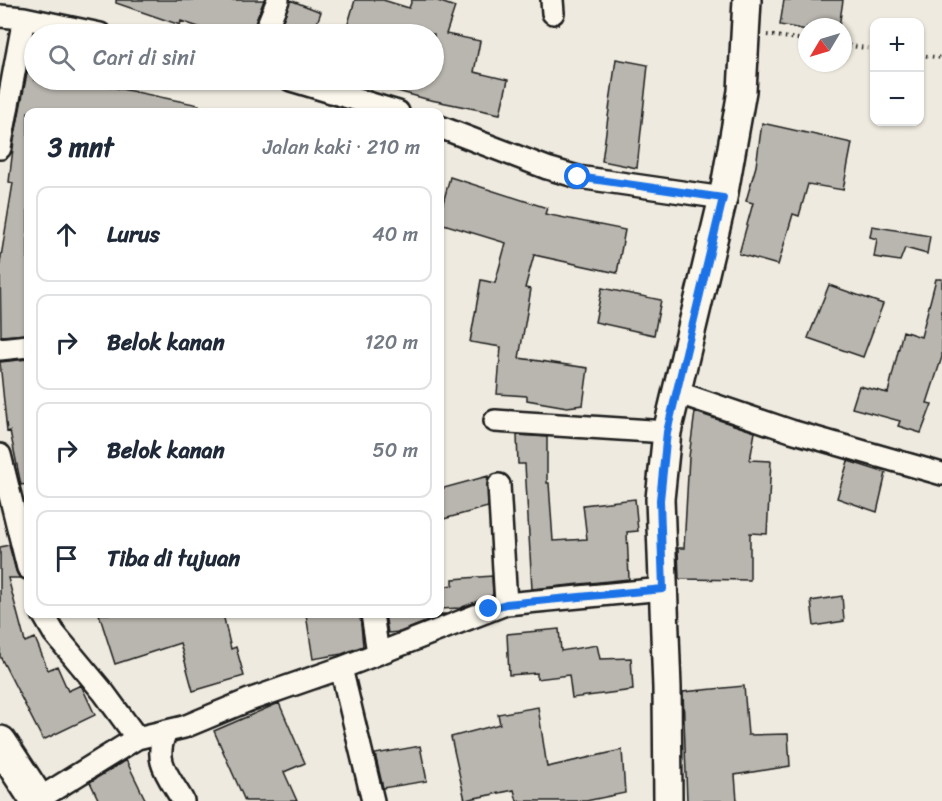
<!DOCTYPE html>
<html lang="id">
<head>
<meta charset="utf-8">
<style>
  body { margin:0; font-family:Sriracha,sans-serif; background:#f6f6f7; color:#1f2937 }
  .controls { position:absolute; right:18px; top:18px; display:grid; overflow:hidden; border-radius:12px; box-shadow:0 2px 4px #0004 }
  .controls button { width:54px; height:54px; display:grid; place-items:center; padding:0; border:0; border-bottom:2px solid #e0e1e3; background:#fff; color:#1f2937; font:30px sans-serif }
  .compass { position:absolute; left:798px; top:18px; width:54px; height:54px; border-radius:50%; background:#fff; box-shadow:0 2px 4px #0004; rotate:232deg }
  .stop { position:absolute; width:18px; height:18px; margin:-14px; border:4px solid #1a73e8; border-radius:50%; background:#fff }
  .stop.end { background:#1a73e8; border-color:#fff; box-shadow:0 2px 6px #0008 }
  .list { margin:0; padding:0; list-style:none }
  h2 { display:flex; justify-content:space-between; align-items:center; height:78px; margin:0; padding:0 24px; font-size:26px }
  h2 small { font-size:20px; font-weight:400; color:#747a83 }
  .list li { display:grid; grid-template-columns:39px 1fr auto; gap:18px; align-items:center; box-sizing:border-box; height:96px; margin:0 12px 12px; padding:0 12px; border:2px solid #e0e1e3; border-radius:12px }
  .list b { display:block; font-size:22px; white-space:nowrap }
  .list em { font-size:20px; font-style:normal; color:#747a83 }
  .icon { flex:none; width:33px; height:33px; fill:none; stroke:currentColor; stroke-width:2; stroke-linecap:round; stroke-linejoin:round }
  .map { position:relative; flex:none; width:942px; height:801px; overflow:hidden }
  .search { position:absolute; background:#fff; box-shadow:0 2px 4px #0004; left:24px; top:24px; width:420px; height:66px; display:flex; align-items:center; gap:15px; box-sizing:border-box; padding:0 21px; border-radius:33px; color:#747a83; font-size:22px }
  .panel { position:absolute; background:#fff; box-shadow:0 2px 4px #0004; left:24px; top:108px; width:420px; height:510px; border-radius:12px }
  .map>svg:first-child { display:block }
</style>
</head>
<body>
<div class="map">
<svg width="942" height="801" viewBox="0 0 942 801">
  <rect width="100%" height="100%" fill="#eeeadf"/>
  <filter id="ink" filterUnits="userSpaceOnUse"><feTurbulence type="fractalNoise" baseFrequency=".0167" numOctaves="2"/><feDisplacementMap in="SourceGraphic" scale="12" xChannelSelector="R" yChannelSelector="G"/><feConvolveMatrix kernelMatrix="1 2 1 2 8 2 1 2 1" color-interpolation-filters="sRGB"/></filter>
  <g filter="url(#ink)">
    <path fill="#b9b6af" stroke="#1c1c1c" stroke-width="1.5" d="M116 0H264L251 34H219L181 21 180 25 116 3Z
      M290 0 321 12 313 34H278Z
      M355 0H383L409 8 412 0H435L455 7 446 34 480 41 474 72 508 80 500 114 426 99 376 85 377 80H434V34H345Z
      M784 0H843L839 27H807V30L780 25Z
      M616 59 648 65 637 168 602 161Z
      M28 68 34 70V80H78L199 105 198 112H28V334L1 336 0 263 13 183 9 182 14 140Z
      M762 123 852 143 843 190 808 184 799 216 793 214 778 265 739 254 753 203 746 201 756 166Z
      M450 177 547 208 545 214 625 230 617 273 534 255 525 288 531 289 519 358 588 368 583 405 567 407 527 400V396L497 394 501 347 470 342 481 280 495 283 506 243 440 223V214Z
      M872 226 930 236 927 254 905 248 900 261 874 257 877 239 870 237Z
      M936 279H942V357L927 403 932 404 921 433 898 426 900 421 852 408 859 386 888 393 903 331 921 337Z
      M829 285 883 304 863 357 808 338Z
      M602 288 661 300 654 335 595 322Z
      M28 359V484L21 485 10 431 7 432 0 362Z
      M695 412 755 432 750 460 771 461 767 534 750 533V580L679 579 678 548H684L689 457Z
      M517 435 547 437V483H549L553 541 587 539 583 505 635 499 638 531 627 532 629 579 532 589 525 464H518Z
      M848 461 886 473 877 512 837 498Z
      M488 476V507L440 520V489Z
      M9 545 16 571 20 578H8L25 642 35 638 48 670 57 666 68 691 81 685 95 715 43 740 0 656V547Z
      M492 576 493 595 460 608 440 609V587L453 585V579Z
      M842 596 844 621 814 626 811 601Z
      M99 614H223L231 649 236 647 244 676 193 691 180 643 115 664Z
      M306 614H360L363 646 342 654 313 659Z
      M385 614H446L400 632 388 633Z
      M559 629 561 651 597 645 600 659 631 658 633 690 572 698 569 675 537 679V673L509 675 507 634Z
      M744 686 748 735 788 734 790 766 735 775 737 801H687L683 692Z
      M279 703 305 763 284 772 297 801H245L214 731Z
      M538 707 547 767 622 750 625 793 586 801H517L514 790 465 800 451 737 500 724 498 714Z
      M420 746 427 781 383 788 375 754Z
      M126 760 146 801H99L90 782Z"/>
    <g fill="none" stroke-linecap="round" stroke-linejoin="round">
      <defs>
        <path id="minor" d="M552 0 553 13
          M0 16 24 18 100 34
          M264 34 278 0
          M291 80 398 112
          M440 127 547 168 578 177 723 198
          M0 148 24 18
          M0 349 28 346
          M676 392 791 431 942 474
          M495 421 667 432
          M0 455 28 568
          M499 485 506 604
          M43 614 54 633 104 693 137 738 184 727 249 700 341 668 373 801
          M372 614 378 653
          M341 668 506 604 663 589
          M166 732C152 761 169 776 183 801
          M37 800 137 738"/>
        <path id="tertiary" d="M668 801 667 688 660 499 667 432 723 198 742 91 747 0"/>
        <path id="trunk" d="M0 743 38 801"/>
      </defs>
      <use href="#minor" stroke="#1c1c1c" stroke-width="26"/>
      <use href="#tertiary" stroke="#1c1c1c" stroke-width="32"/>
      <use href="#trunk" stroke="#1c1c1c" stroke-width="38"/>
      <path stroke="#1c1c1c" stroke-width="4" stroke-dasharray="1.5 4.5" stroke-linecap="butt" d="M767 35 807 40
        M843 45 874 49
        M920 55 942 58"/>
      <use href="#minor" stroke="#fbf7ec" stroke-width="21"/>
      <use href="#tertiary" stroke="#fbf7ec" stroke-width="27"/>
      <use href="#trunk" stroke="#fbf7ec" stroke-width="33"/>
    </g>
  </g>
  <g fill="none" stroke-linecap="round" stroke-linejoin="round" filter="url(#ink)">
    <path stroke="#1a73e8" stroke-width="8" d="M489 609 506 604 663 589 660 500 667 432 723 198 578 177"/>
  </g>
</svg>
<div class="controls">
<button>+</button>
<button>−</button>
</div>
<svg class="compass" viewBox="-18 -18 36 36"><path d="M0-13l5 13h-10z" fill="#e53935"/><path d="M0 13l5-13h-10z" fill="#747a83"/></svg>
<div class="stop" style="left:578px;top:177px"></div>
<div class="stop end" style="left:489px;top:609px"></div>
<div class="search"><svg class="icon" aria-label="search" viewBox="0 0 24 24"><circle cx="10" cy="10" r="6"/><path d="M15 15l6 6"/></svg>Cari di sini</div>
<section class="panel">
<h2>3 mnt<small>Jalan kaki · 210 m</small></h2>
<ul class="list">
<li><svg class="icon" aria-label="ahead" viewBox="0 0 24 24"><path d="M12 20V5M6 11l6-6 6 6"/></svg><div><b>Lurus</b></div><em>40 m</em></li>
<li><svg class="icon" aria-label="right" viewBox="0 0 24 24"><path d="M7 20v-9h11M14 6l5 5-5 5"/></svg><div><b>Belok kanan</b></div><em>120 m</em></li>
<li><svg class="icon" aria-label="right" viewBox="0 0 24 24"><path d="M7 20v-9h11M14 6l5 5-5 5"/></svg><div><b>Belok kanan</b></div><em>50 m</em></li>
<li><svg class="icon" aria-label="arrive" viewBox="0 0 24 24"><path d="M6 21V4h12l-3 4 3 4H6"/></svg><div><b>Tiba di tujuan</b></div></li>
</ul>
</section>
</div>
</body>
</html>
